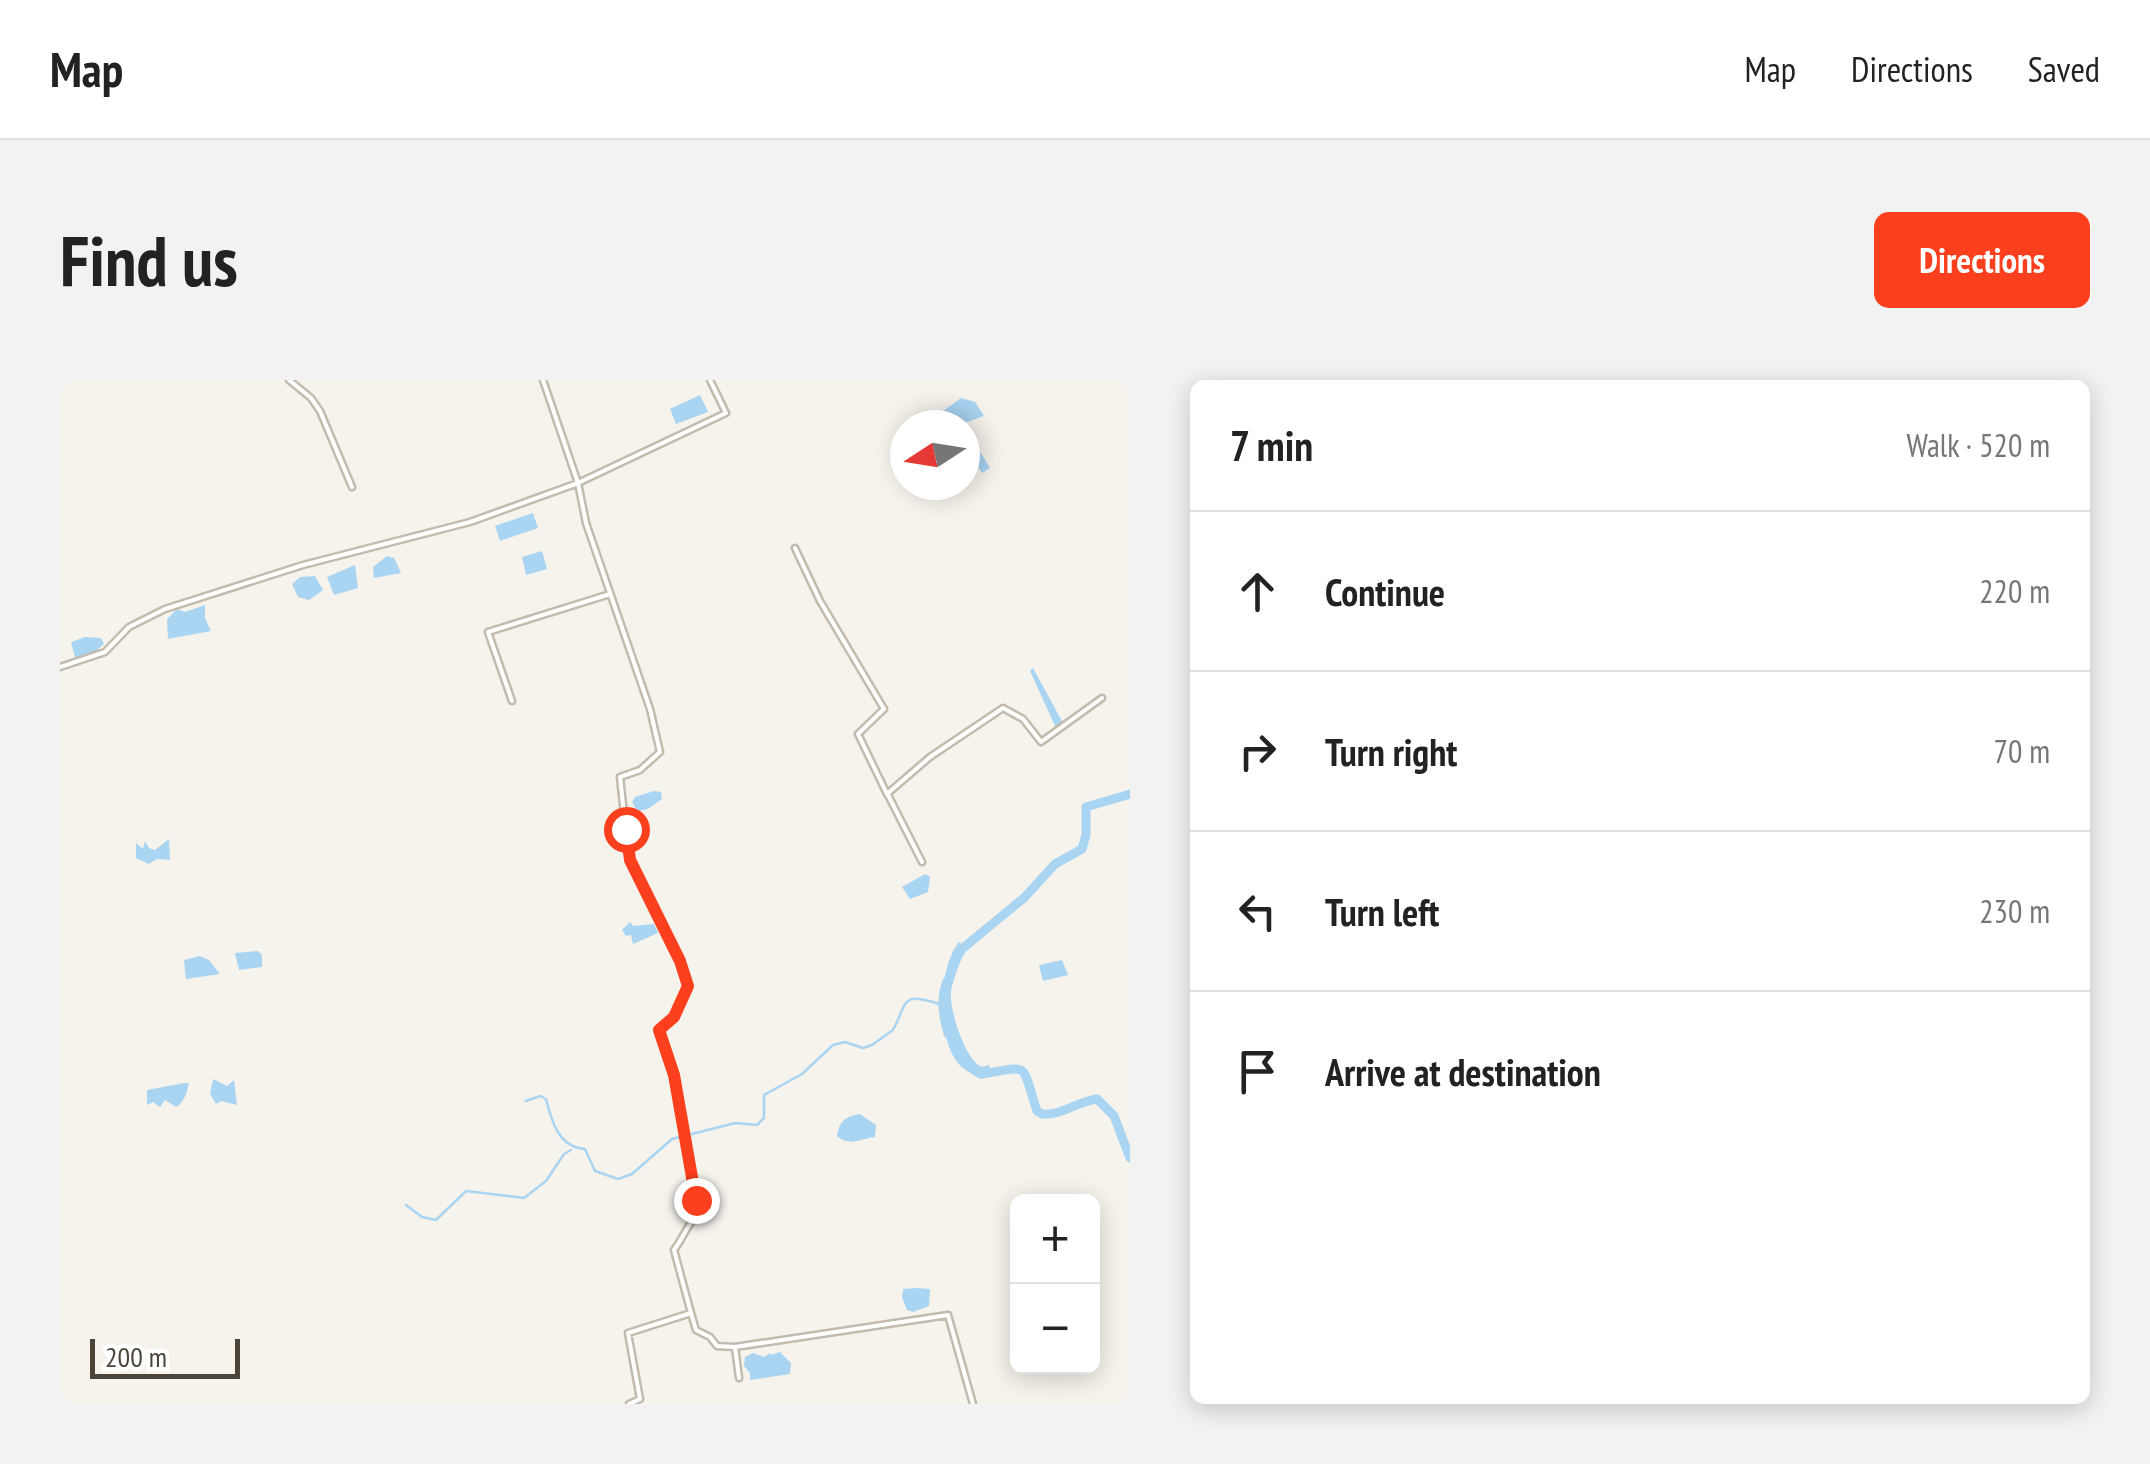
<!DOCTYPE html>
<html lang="en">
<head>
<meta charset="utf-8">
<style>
  body { margin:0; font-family:"PT Sans Narrow",sans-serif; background:#f2f2f2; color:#222 }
  .controls { position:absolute; right:30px; bottom:30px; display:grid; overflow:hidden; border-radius:15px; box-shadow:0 5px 25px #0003 }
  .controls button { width:90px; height:90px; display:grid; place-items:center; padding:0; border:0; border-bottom:2px solid #e0e0e0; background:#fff; color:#222; font:50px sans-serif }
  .compass { position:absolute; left:830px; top:30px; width:90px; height:90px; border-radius:50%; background:#fff; box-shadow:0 5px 25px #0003; rotate:258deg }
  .scale { position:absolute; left:30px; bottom:25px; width:150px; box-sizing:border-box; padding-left:10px; border:5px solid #4b4439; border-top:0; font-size:28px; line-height:35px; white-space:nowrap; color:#4b4439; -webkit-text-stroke:8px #fff; paint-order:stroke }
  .stop { position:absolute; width:30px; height:30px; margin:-22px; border:8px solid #fc3f1d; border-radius:50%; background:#fff }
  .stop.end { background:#fc3f1d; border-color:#fff; box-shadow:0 2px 10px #0008 }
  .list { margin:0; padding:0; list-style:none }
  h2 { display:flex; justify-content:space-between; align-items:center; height:130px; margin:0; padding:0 40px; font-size:42px }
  h2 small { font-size:32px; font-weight:400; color:#767676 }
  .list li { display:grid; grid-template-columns:65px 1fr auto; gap:30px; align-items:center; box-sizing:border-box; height:160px; padding:0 40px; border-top:2px solid #e0e0e0 }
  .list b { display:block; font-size:38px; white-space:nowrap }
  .list em { font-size:32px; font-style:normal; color:#767676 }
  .icon { flex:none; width:55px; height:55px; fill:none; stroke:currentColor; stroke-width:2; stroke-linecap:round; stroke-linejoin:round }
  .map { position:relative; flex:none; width:1070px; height:1024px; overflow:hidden; border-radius:15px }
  header { display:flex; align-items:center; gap:60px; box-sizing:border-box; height:140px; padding:0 50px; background:#fff; border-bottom:2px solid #e0e0e0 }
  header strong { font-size:48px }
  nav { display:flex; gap:55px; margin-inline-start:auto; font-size:35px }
  .intro { display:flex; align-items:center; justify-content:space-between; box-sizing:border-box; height:240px; padding:0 60px }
  h1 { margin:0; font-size:70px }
  .button { padding:25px 45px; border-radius:15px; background:#fc3f1d; color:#fff; font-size:35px; font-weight:700 }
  main { display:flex; gap:60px; padding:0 60px }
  aside { flex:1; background:#fff; border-radius:15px; box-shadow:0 5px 25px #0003 }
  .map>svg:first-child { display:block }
</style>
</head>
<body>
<header>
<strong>Map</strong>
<nav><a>Map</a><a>Directions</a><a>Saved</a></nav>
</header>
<div class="intro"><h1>Find us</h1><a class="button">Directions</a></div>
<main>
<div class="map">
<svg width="1070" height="1024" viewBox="0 0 1070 1024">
  <rect width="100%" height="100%" fill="#f6f3ec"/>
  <path fill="#a9d4f2" d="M640 15 648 32 616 44 610 29Z
    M901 18 915 22 924 36 899 45H883L876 36Z
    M914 62 930 88 922 93 918 87 905 94V67Z
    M473 133 478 148 440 161 435 146Z
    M482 171 487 189 466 195 462 177Z
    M327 176 334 178 341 193 314 198 313 187Z
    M295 185 298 208 274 215 267 197Z
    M255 196 263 210 249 220 238 217 232 204 240 197Z
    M145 225V238L151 251 108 259 107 239 117 229 125 232Z
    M25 257 41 258 44 264 37 270 39 274 16 282 11 262Z
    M973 288 1003 343 996 348 970 291Z
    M594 411 601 412 602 419 588 429 577 431 572 422 575 417Z
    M109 459 110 480 97 479 89 484 76 478V463L83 469 85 461 89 468 95 470Z
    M865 494 870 497 868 512 850 519 842 507Z
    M570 542 573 546 594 544 598 553 573 564 571 555 566 556 562 550Z
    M899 562 908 569C901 575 892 604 891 612 889 629 905 680 922 687L929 685 932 696 921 699C912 694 900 688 895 679 877 650 878 589 899 562Z
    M198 571 202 575V587L179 590 175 573Z
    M140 576 149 580 160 594 126 599 124 580Z
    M1002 580 1008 595 983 601 979 585Z
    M153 699 167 706 174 700 177 725 161 721 156 724 150 714Z
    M124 703H129C127 712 124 723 116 727L105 720 100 727 93 722 87 725V710Z
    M800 734 816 745 815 757C800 759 790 767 777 756 779 741 786 736 800 734Z
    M858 908 870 909 869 926 853 932 847 930 842 917 843 909Z
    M720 972 731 983 730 994 690 1000V993L684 986 685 977 693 973 704 977 710 973 711 975Z"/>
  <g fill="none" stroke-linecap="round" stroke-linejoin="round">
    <path stroke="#a9d4f2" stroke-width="2.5" d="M466 721 480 716 486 719C492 743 499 767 525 769L535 791 558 799 572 794 612 759 675 743 697 745 704 738V715L742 694 773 665 785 662 803 668 812 665 833 650C848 623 839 610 882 625
      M346 825 362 837 376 840 406 811 464 818 486 801 504 774 511 770"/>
    <path stroke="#a9d4f2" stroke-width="9" d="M897 573 965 517 995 484 1022 469 1026 455V427L1070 414
      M887 601C880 620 883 634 888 654
      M920 694C971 687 960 679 977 731L982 734C1002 736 1018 721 1037 719L1054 736 1070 778"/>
    <defs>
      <path id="street" d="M229 0 251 18 260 31 292 107
        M483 0 518 103 526 143 590 329 600 372 580 390 560 397 569 480 621 581 628 605 614 637 599 650 614 695 635 820 636 836C627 846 623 858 614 870L631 933 568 953 580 1019 569 1024
        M735 168 760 221 824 329 798 354 827 414 870 377 943 328 963 339 981 362 1042 318
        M0 287 45 272 69 247 105 229 243 185 410 142 518 103 666 33 650 0
        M452 321 428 252 550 214
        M828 415 862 482
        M631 933 636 950 650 957 657 966 675 967 888 935 913 1024
        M675 967 679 998"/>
    </defs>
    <use href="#street" stroke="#c2bbae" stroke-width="9"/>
    <use href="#street" stroke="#fff" stroke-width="4"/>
  </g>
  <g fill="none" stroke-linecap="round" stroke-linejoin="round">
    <path stroke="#fc3f1d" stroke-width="12" d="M566 449 570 480 620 581 628 606 614 637 599 650 614 695 636 820"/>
  </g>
</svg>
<div class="controls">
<button>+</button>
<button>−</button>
</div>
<svg class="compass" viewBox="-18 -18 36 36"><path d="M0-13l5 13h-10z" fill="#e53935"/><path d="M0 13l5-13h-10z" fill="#767676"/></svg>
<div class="scale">200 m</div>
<div class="stop" style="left:566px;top:449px"></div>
<div class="stop end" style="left:636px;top:820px"></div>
</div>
<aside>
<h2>7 min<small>Walk · 520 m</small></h2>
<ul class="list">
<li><svg class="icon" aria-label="ahead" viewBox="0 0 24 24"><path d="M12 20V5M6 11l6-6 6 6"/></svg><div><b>Continue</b></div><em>220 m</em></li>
<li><svg class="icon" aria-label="right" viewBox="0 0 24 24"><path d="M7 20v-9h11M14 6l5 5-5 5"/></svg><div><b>Turn right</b></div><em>70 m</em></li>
<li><svg class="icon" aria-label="left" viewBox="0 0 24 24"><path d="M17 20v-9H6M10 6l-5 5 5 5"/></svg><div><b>Turn left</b></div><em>230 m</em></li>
<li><svg class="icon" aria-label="arrive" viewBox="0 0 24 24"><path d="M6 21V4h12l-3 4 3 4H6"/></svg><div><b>Arrive at destination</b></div></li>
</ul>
</aside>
</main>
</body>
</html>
